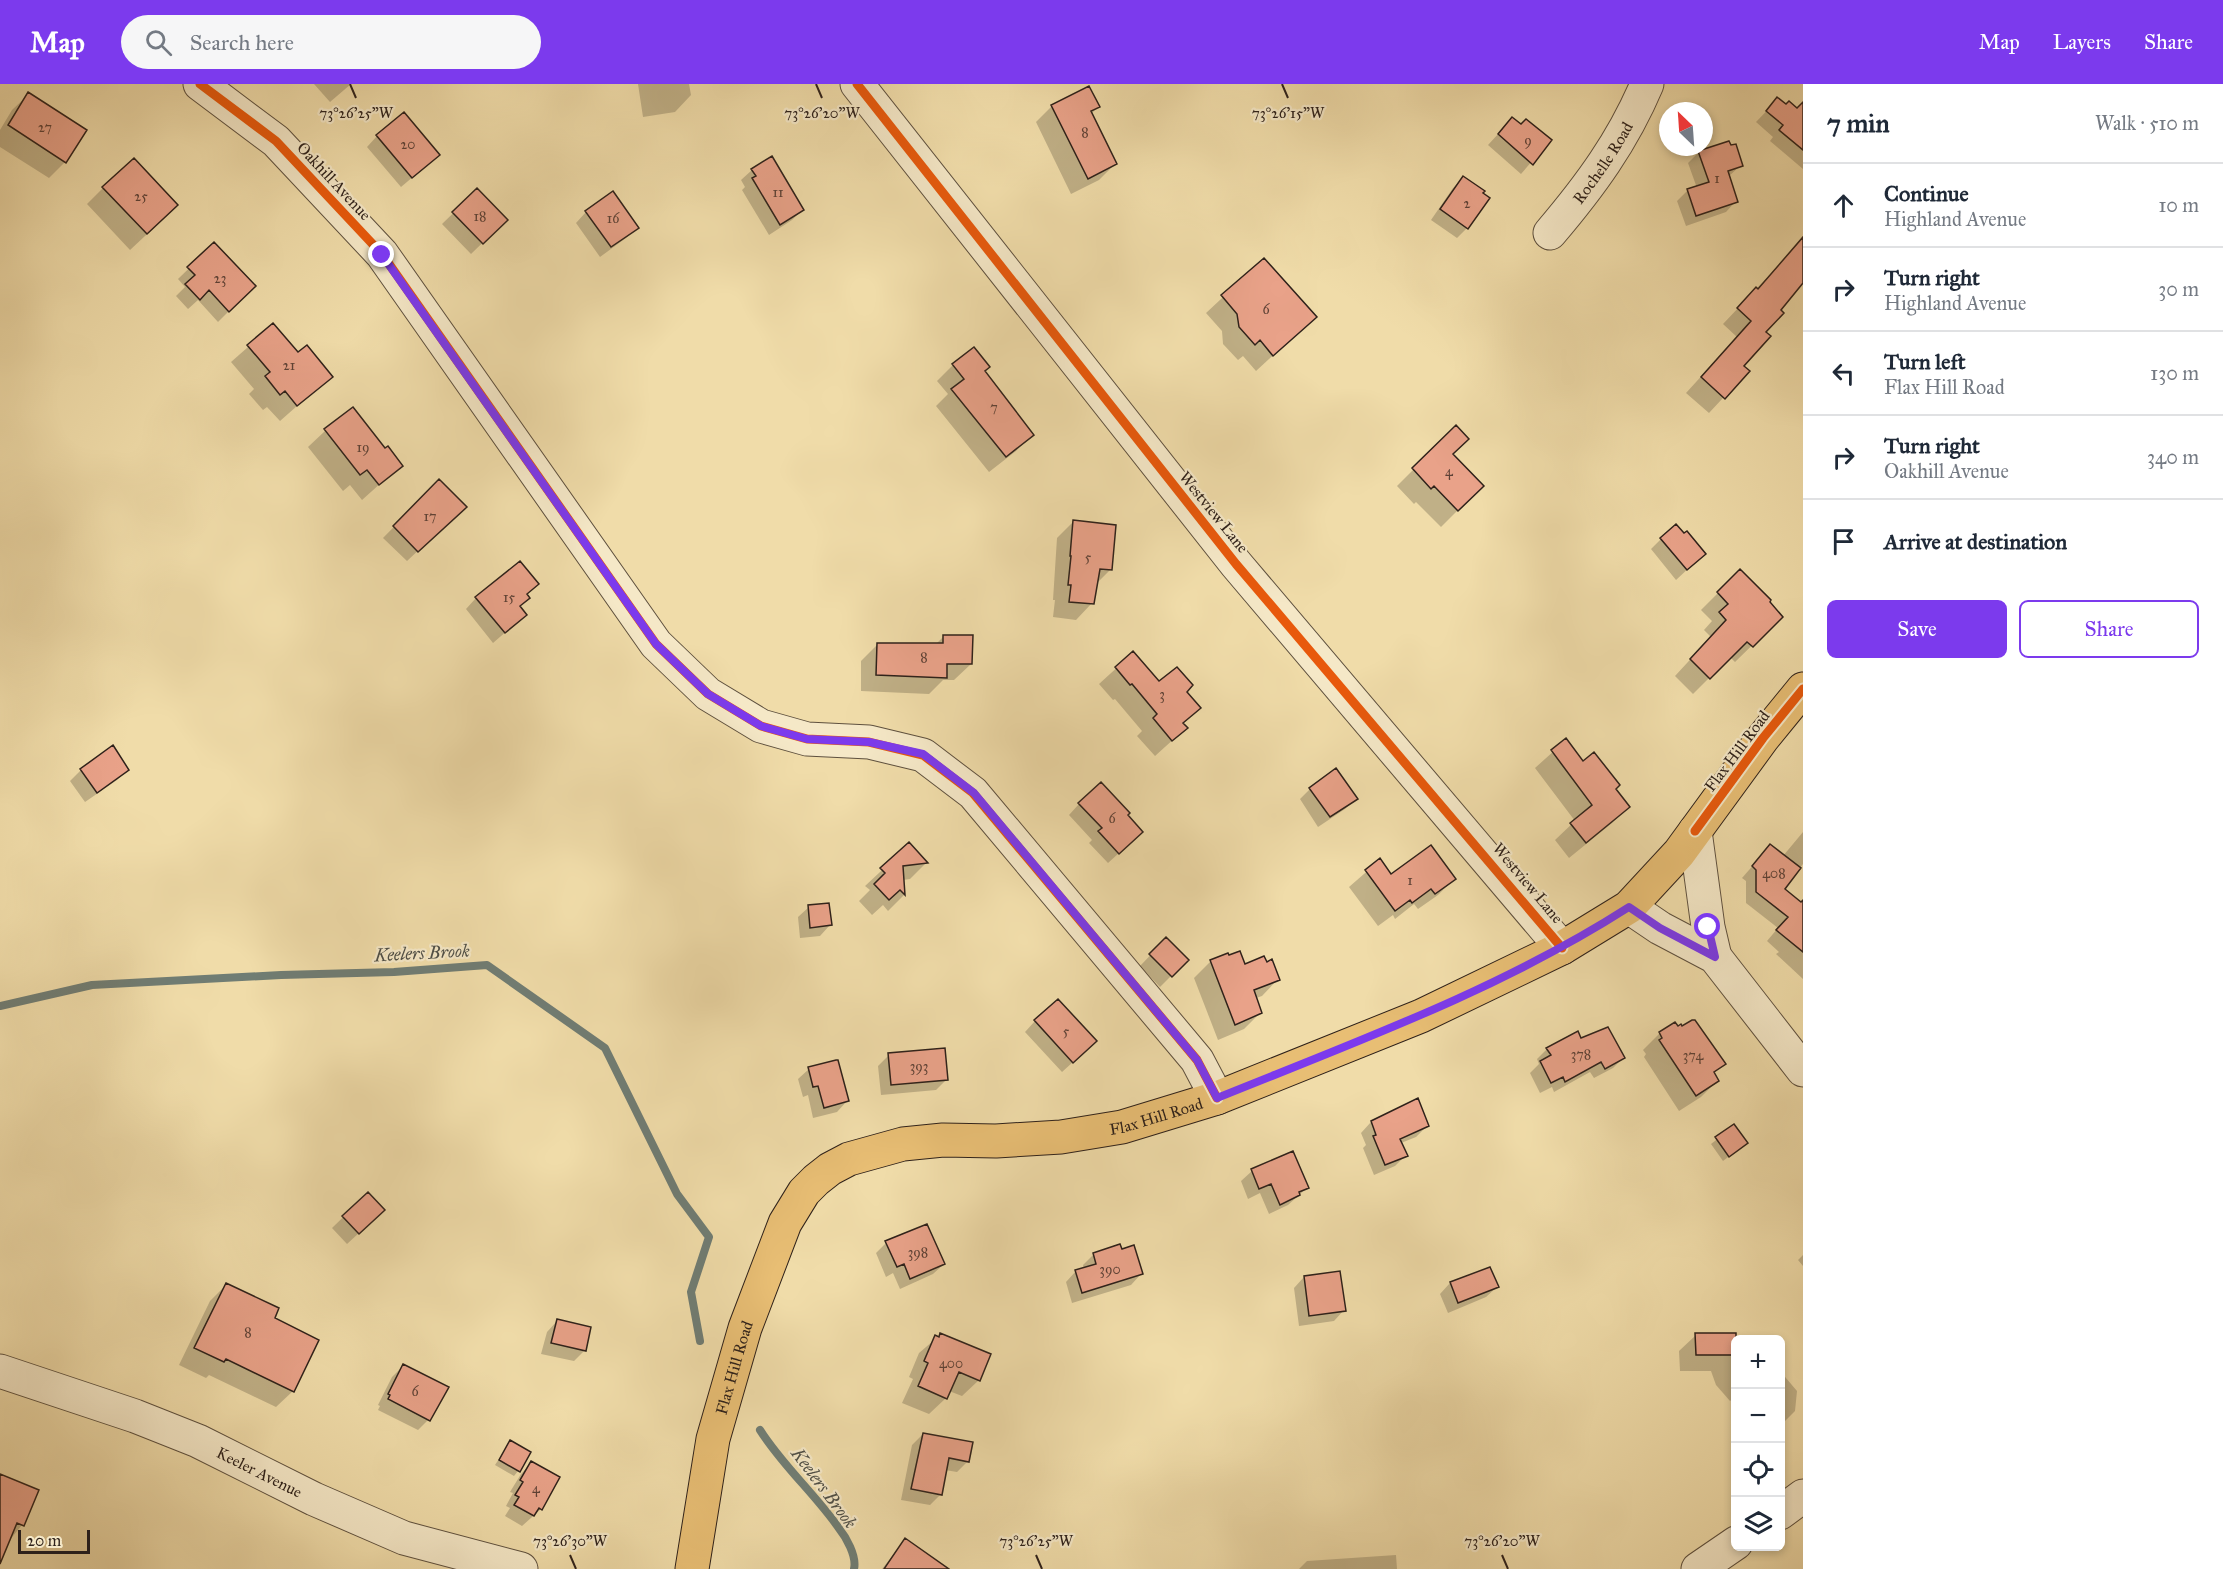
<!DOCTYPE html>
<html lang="en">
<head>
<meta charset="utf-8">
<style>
  body { margin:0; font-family:"IM FELL Great Primer",serif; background:#f6f6f7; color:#1f2937 }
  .controls { position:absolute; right:18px; bottom:18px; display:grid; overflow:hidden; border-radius:9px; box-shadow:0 3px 9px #0003 }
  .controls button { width:54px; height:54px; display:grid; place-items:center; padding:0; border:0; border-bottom:2px solid #e0e1e3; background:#fff; color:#1f2937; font:30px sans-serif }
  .compass { position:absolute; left:1659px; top:18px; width:54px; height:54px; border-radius:50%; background:#fff; box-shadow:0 3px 9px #0003; rotate:335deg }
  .scale { position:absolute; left:18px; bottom:15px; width:72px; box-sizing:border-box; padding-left:6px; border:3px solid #2e211a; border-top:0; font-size:16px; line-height:21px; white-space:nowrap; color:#2e211a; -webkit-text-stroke:4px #f5e8c7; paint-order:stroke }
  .stop { position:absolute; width:18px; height:18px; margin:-14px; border:4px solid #7c3aed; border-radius:50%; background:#fff }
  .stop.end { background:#7c3aed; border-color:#fff; box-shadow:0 2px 6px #0008 }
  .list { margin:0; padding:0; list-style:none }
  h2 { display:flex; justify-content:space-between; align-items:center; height:78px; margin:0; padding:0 24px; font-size:26px }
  h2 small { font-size:20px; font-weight:400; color:#747a83 }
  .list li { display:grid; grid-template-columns:39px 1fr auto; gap:18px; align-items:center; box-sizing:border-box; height:84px; padding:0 24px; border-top:2px solid #e0e1e3 }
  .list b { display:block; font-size:22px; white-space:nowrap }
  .list p { margin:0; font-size:20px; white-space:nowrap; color:#747a83 }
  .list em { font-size:20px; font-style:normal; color:#747a83 }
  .actions { display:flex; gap:12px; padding:18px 24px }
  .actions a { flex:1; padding:14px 0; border:2px solid #7c3aed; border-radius:9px; text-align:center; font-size:21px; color:#7c3aed }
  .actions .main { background:#7c3aed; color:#fff }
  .icon { flex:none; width:33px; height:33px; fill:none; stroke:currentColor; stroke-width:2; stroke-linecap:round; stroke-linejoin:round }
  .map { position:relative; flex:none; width:1803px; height:1485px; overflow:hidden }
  header { display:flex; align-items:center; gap:36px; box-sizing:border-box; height:84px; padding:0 30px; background:#7c3aed; color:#fff }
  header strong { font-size:28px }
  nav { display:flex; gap:33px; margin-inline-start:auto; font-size:21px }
  .search { width:420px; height:54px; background:#f6f6f7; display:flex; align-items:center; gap:15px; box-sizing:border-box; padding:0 21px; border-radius:33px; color:#747a83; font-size:22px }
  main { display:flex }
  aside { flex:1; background:#fff }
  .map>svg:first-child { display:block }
</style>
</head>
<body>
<header>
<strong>Map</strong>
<div class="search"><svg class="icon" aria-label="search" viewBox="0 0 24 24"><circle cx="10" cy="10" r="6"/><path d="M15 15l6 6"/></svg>Search here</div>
<nav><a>Map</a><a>Layers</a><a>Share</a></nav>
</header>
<main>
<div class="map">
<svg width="1803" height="1485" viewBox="0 0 1803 1485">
  <rect width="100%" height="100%" fill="#f0dca9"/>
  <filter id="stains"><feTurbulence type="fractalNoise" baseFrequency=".00333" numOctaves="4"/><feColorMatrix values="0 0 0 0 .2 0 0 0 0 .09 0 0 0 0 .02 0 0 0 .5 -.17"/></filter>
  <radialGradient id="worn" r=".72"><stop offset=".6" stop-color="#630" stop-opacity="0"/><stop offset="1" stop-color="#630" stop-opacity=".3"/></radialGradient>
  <path fill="#0003" d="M314 0H351L330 18Z
    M638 0H689L691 11 675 28 643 33Z
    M29 10 65 78 49 94 0 63V46L12 26Z
    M1778 15 1786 22 1798 26 1803 21V85L1770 57 1773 53 1756 38Z
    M1052 22 1098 23 1091 30 1115 80 1099 96 1071 110 1036 38Z
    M1512 35 1550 56 1521 90 1488 61Z
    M377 52 427 81 401 103 367 63Z
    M1699 68 1741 81 1728 93 1736 117 1726 128 1686 142 1677 117 1688 106 1697 104 1688 79Z
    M752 86 802 126 792 136 769 151 742 106 745 103 741 96Z
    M1464 93 1467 144 1457 154 1431 136 1453 104Z
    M103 104 160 138 130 166 87 120Z
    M477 106 506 136 471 170 442 140Z
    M586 128 637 144 626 154 600 173 576 139Z
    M214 160 254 202 218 238 198 216 188 225 176 212 185 203 178 195Z
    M1794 165 1803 173V197L1764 248 1742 282 1748 287 1709 329 1686 309 1737 253 1723 240Z
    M1263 176 1315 233 1256 287 1243 272 1238 276 1223 260 1222 247 1206 229Z
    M273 241 298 270 331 292 280 337 267 323 263 326 249 310 254 305 231 278Z
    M953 281 1032 351 1016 367 989 388 936 322 948 310 937 297Z
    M353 325 385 366 401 381 362 416 350 401 343 407 308 363 325 347Z
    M1456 343 1451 371 1482 402 1441 443 1416 418 1414 420 1397 402Z
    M439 397 454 433 407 477 383 454Z
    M1074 437 1110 486 1096 500 1092 519 1076 536 1053 533 1055 516H1053L1057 454Z
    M1661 455 1704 470 1676 496 1651 465Z
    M1740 487 1781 533 1735 578 1730 573 1693 610 1675 592 1711 553 1704 546 1712 537 1701 526Z
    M537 500 526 512 519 523 525 531 493 559 466 525 476 514Z
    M944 552 971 580 954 596H943L929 610 861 607V577L878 560 935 561Z
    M1133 569 1159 600 1185 608 1199 624 1183 640 1186 644 1155 672 1137 652 1142 647 1115 615 1113 616 1099 600Z
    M1565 657 1583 679 1614 705 1628 723 1612 739 1569 774 1555 756 1575 737 1535 684Z
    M128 685 117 696 85 718 70 697 81 686Z
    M1311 704 1356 715 1345 725 1318 743 1300 715Z
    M1079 720 1126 731 1131 758 1108 779 1089 759 1092 756 1069 731Z
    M1803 748V780L1783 805 1803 822V895L1776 870 1779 868 1767 857 1778 844 1746 819V797L1742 794 1770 762 1783 772Z
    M909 761 926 779 910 795 903 796 904 811 888 827 883 821 872 831 859 817 870 806 865 802Z
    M1380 776 1391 792 1454 795 1438 811 1418 825 1414 820 1395 835 1393 831 1378 842 1349 803Z
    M809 823 830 841 820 852 800 854 798 833Z
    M1166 855 1187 876 1160 903 1140 882Z
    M1211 877 1245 882 1278 895 1262 912 1256 914 1260 929 1244 945 1218 956 1194 894Z
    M1035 937 1084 968 1062 988 1025 948Z
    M1675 940 1724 980 1713 990 1717 997 1701 1013 1679 1027 1644 973 1646 970 1643 966 1660 949Z
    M1581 956 1623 974 1613 984 1594 994 1590 988 1554 1008 1552 1003 1540 1009 1530 989 1539 980 1537 975 1547 965Z
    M889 971 947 995 936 1006 881 1011 878 982Z
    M809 985 847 1017 837 1028 813 1034 808 1011 803 1013 798 995Z
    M1371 1038 1427 1042 1416 1053 1401 1059 1406 1071 1395 1082 1374 1091 1363 1064 1366 1061 1361 1049Z
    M1734 1042 1746 1059 1723 1077 1711 1060Z
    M1292 1069 1308 1103 1288 1121 1269 1130 1260 1109 1248 1115 1241 1097 1252 1087Z
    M367 1110 372 1137 347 1160 332 1144Z
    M886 1159 944 1180 933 1190 900 1205 893 1189 886 1193 876 1169Z
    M1094 1170 1141 1190 1131 1201 1072 1219 1066 1198 1076 1187 1084 1185 1083 1181Z
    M1803 1171V1182L1798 1176Z
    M1304 1193 1344 1226 1334 1237 1299 1242 1294 1204Z
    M1450 1199 1497 1203 1486 1213 1448 1229 1440 1210Z
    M226 1201 293 1307 276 1323 209 1291 206 1294 179 1281 210 1217Z
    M557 1237 585 1266 574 1277 541 1270 547 1248Z
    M1734 1250 1739 1256H1736V1312L1730 1317 1716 1301 1711 1287H1680L1679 1267 1696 1251Z
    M940 1251 979 1296 962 1312 949 1307 946 1314 929 1330 902 1319 913 1295 909 1293 919 1269Z
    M403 1282 428 1336 418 1346 378 1326 380 1322 378 1321 392 1293Z
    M1780 1287 1797 1307 1795 1327 1780 1342Z
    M923 1350 968 1377 957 1388 945 1386 940 1411 930 1421 901 1416 912 1361Z
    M510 1358 518 1387 514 1392 495 1381Z
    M531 1379 541 1425 522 1442 505 1432 510 1424 506 1422 513 1409 510 1408 521 1390Z
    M0 1392 22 1441 0 1468Z
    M905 1456 947 1485H882Z
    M1396 1471 1397 1485H1299L1307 1477Z"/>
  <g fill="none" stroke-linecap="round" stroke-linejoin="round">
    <path stroke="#707d74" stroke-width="8" d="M0 922 92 901 281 891 394 888 487 881 605 964 677 1110 709 1153 691 1208 700 1257
      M760 1346C782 1381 814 1409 838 1443 846 1453 857 1472 854 1485"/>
  </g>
  <path fill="#e9a289" stroke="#2e211a" stroke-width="1.5" d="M1089 2 1100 23 1091 27 1117 80 1088 95 1051 21Z
    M28 8 87 46 66 79 8 41Z
    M1777 13 1786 20 1789 17 1797 24 1803 18V66L1779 46 1783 41 1766 27Z
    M404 28 440 71 412 94 376 51Z
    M1512 33 1521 40 1526 35 1552 56 1533 81 1498 50Z
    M1729 57 1731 61 1736 60 1743 82 1728 87 1738 118 1696 132 1687 105 1709 98 1698 67Z
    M772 72 804 126 780 141 752 94 756 92 751 85Z
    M134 74 178 121 147 150 102 103Z
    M1463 92 1485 107 1483 109 1490 114 1468 145 1440 125Z
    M477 104 508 136 483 160 452 128Z
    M613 107 639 144 611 163 585 127Z
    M1803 153V199L1781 226 1784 229 1766 248 1771 252 1744 282 1750 287 1725 315 1701 293 1751 237 1737 224 1756 203 1758 205Z
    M214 158 256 202 229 228 209 206 200 216 185 200 195 191 187 183Z
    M1264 174 1317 233 1273 272 1260 256 1255 261 1239 243 1237 230 1221 211Z
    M273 239 298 268 307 261 333 293 297 322 285 307 280 311 265 292 270 288 247 261Z
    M974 263 990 283 985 287 1034 351 1006 373 951 305 964 295 952 280Z
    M353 323 385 364 388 362 403 382 379 401 367 386 360 391 324 345Z
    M1456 341 1469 355 1453 370 1484 402 1458 427 1434 402 1431 405 1412 384Z
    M439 395 467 423 418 468 393 442Z
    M1073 436 1116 441 1112 486 1100 485 1094 520 1069 518 1071 501H1068L1071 472H1070Z
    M1676 440 1684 449 1687 447 1706 470 1687 486 1660 454Z
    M520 477 539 500 527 510 530 514 520 522 527 531 505 549 475 513Z
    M1740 485 1771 516 1770 518 1783 533 1753 563 1747 558 1710 595 1690 575 1726 536 1719 528 1728 520 1717 508Z
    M943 551H973L972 580H947V594L876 591 877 559H943Z
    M1133 567 1159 597 1177 583 1193 601 1187 608 1201 624 1183 639 1188 644 1172 657 1153 634 1157 630 1132 600 1130 601 1115 583Z
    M1566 654 1583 677 1594 668 1620 701 1616 705 1630 723 1586 759 1570 739 1592 721 1551 666Z
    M113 661 129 686 97 709 80 685Z
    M1336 684 1358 715 1330 733 1309 704Z
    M1101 698 1130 729 1128 731 1143 748 1119 770 1098 747 1102 744 1078 719Z
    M909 758 928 779 903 782 905 811 900 806 889 816 874 800 885 789 880 784Z
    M1770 760 1801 784 1785 805 1801 818 1803 816V868L1776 846 1788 833 1756 808V786L1752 782Z
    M1431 761 1456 795 1435 810 1431 805 1412 819 1410 816 1395 827 1365 786 1380 774 1391 790Z
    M829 819 832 841 810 844 808 821Z
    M1166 853 1189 876 1172 893 1149 870Z
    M1240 867 1245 880 1264 872 1267 878 1272 875 1280 896 1254 906 1262 929 1235 941 1210 876 1228 869 1229 871Z
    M1058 915 1097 957 1073 979 1034 936Z
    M1692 936H1695L1726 980 1714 988 1719 997 1696 1012 1659 956 1662 954 1659 948 1675 938 1678 942 1681 940 1682 942Z
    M1608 943 1625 974 1605 985 1601 978 1565 998 1563 993 1551 999 1540 977 1551 971 1546 964 1578 947 1581 954Z
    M945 964 948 996 891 1001 888 969Z
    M836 976H838L849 1017 824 1024 818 1002 813 1003 808 983Z
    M1418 1014 1429 1042 1400 1055 1408 1072 1385 1081 1373 1052 1376 1051 1371 1037Z
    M1734 1040 1748 1059 1729 1073 1715 1053Z
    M1293 1067 1309 1104 1299 1108 1300 1111 1280 1121 1271 1100 1259 1105 1251 1085Z
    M368 1108 385 1126 359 1150 342 1132Z
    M927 1140 945 1180 910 1195 904 1180 897 1183 885 1157Z
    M1120 1160 1122 1165 1134 1161 1143 1190 1082 1209 1075 1186 1096 1180 1093 1169Z
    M1490 1183 1499 1203 1458 1219 1450 1198Z
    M1340 1187 1346 1227 1309 1232 1304 1192Z
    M226 1199 279 1224 275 1234 319 1256 294 1308 226 1275 224 1278 194 1264Z
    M557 1235 591 1243 586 1267 551 1259Z
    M940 1249 991 1270 980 1297 959 1288 947 1315 918 1302 928 1279 924 1277 935 1251 939 1253Z
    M1695 1249H1736V1271H1696Z
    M403 1280 449 1303 430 1337 388 1315 390 1311 388 1310Z
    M923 1349 973 1358 969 1378 949 1374 942 1411 911 1405Z
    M510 1356 531 1368 520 1388 499 1376Z
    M531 1377 560 1393 542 1426 539 1424 534 1432 514 1421 519 1413 515 1411 523 1398 520 1396Z
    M0 1390 39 1406 24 1442 17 1439 0 1480Z
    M905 1454 949 1485H884Z"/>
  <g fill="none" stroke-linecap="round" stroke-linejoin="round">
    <defs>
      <g id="minor">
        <path d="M200 0 276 57 382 170 656 560 708 610 761 642 807 655 869 658 923 671 973 709 1197 976 1217 1014"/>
        <path d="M857 0 1236 480 1562 864"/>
        <path id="s1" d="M1550 149C1590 102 1623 57 1647 0"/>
        <path d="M1695 747 1708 843 1715 873"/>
        <path d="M1629 823 1660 844 1715 873 1803 986"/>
        <path id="s2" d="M0 1287 135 1332 198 1357 314 1415 404 1454 521 1485"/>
        <path d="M1780 1429 1803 1412"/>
        <path d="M1698 1485 1736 1459"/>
      </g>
      <g id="major">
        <path id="s3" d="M692 1485 713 1355 745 1244 785 1139 804 1108 816 1096 830 1085 849 1075 903 1060 943 1056 996 1057 1061 1053 1122 1043 1217 1014 1421 932 1562 864 1629 823 1679 769 1763 654 1803 605"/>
      </g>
    </defs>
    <use href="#minor" stroke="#5e503e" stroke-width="35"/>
    <use href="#major" stroke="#2e211a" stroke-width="35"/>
    <use href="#minor" stroke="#f5e8c7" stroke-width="33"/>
    <use href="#major" stroke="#e8be74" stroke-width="33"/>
    <defs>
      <path id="cycleway" d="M200 0 276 57 382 170 656 560 708 610 761 642 807 655 869 658 923 671 973 709 1197 976 1217 1014
        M857 0 1236 480 1562 864
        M1695 747 1763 654 1803 605"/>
    </defs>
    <use href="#cycleway" stroke="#f5e8c7" stroke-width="13"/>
    <use href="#cycleway" stroke="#e8590c" stroke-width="9"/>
  </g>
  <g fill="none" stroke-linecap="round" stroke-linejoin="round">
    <path stroke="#7c3aed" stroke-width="8" d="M382 171 656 560 708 610 761 642 807 655 869 658 923 670 974 709 1197 976 1217 1014C1358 957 1501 905 1629 823L1660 844 1715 873 1708 843"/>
  </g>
  <path fill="none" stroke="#2e211a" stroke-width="2" d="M350 0 356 14M816 0 822 14M1282 0 1288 14M570 1471 576 1485M1036 1471 1042 1485M1502 1471 1508 1485"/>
  <g text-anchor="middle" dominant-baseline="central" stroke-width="4.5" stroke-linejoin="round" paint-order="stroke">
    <g font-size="14" fill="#5d4136">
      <text x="45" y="43">27</text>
      <text x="1085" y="48">8</text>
      <text x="1528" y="56">9</text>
      <text x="408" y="60">20</text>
      <text x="1717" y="94">1</text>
      <text x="778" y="108">11</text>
      <text x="141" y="112">25</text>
      <text x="1467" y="119">2</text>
      <text x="480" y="132">18</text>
      <text x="613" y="134">16</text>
      <text x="220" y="194">23</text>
      <text x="1266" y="225">6</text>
      <text x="289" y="281">21</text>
      <text x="994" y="323">7</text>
      <text x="363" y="363">19</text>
      <text x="1449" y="387">4</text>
      <text x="430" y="432">17</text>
      <text x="1088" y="473">5</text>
      <text x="509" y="513">15</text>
      <text x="924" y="573">8</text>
      <text x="1162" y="610">3</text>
      <text x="1112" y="734">6</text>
      <text x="1774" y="789">408</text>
      <text x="1410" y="796">1</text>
      <text x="1066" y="947">5</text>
      <text x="1581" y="970">378</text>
      <text x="1693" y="971">374</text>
      <text x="919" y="982">393</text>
      <text x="918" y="1168">398</text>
      <text x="1110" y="1185">390</text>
      <text x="248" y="1248">8</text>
      <text x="951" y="1279">400</text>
      <text x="415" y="1307">6</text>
      <text x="536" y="1404">4</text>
    </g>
    <g font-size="16" fill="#2e211a" stroke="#f5e8c7">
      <text stroke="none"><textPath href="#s1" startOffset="88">Rochelle Road</textPath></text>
      <text transform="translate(334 97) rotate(47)">Oakhill Avenue</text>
      <text transform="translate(1214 428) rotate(51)">Westview Lane</text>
      <text transform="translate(1737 667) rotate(-53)">Flax Hill Road</text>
      <text transform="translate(1528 799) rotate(50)">Westview Lane</text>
      <text stroke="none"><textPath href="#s3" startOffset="764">Flax Hill Road</textPath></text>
      <text stroke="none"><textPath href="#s3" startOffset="206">Flax Hill Road</textPath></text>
      <text stroke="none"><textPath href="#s2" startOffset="279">Keeler Avenue</textPath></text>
    </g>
    <g font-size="18" font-style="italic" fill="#4f4f47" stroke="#f5e8c7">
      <text transform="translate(422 869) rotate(-3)">Keelers Brook</text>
      <text transform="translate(824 1404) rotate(53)">Keelers Brook</text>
    </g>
  </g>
  <g font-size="15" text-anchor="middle" fill="#2e211a" stroke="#f5e8c7" stroke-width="4.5" stroke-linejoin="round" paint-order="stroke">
    <text x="822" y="34">73°26'20"W</text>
    <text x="1288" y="34">73°26'15"W</text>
    <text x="356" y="34">73°26'25"W</text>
    <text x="570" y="1462">73°26'30"W</text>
    <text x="1036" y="1462">73°26'25"W</text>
    <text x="1502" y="1462">73°26'20"W</text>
  </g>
  <rect width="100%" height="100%" filter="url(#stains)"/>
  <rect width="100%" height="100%" fill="url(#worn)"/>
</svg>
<div class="controls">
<button>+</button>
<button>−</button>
<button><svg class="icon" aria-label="locate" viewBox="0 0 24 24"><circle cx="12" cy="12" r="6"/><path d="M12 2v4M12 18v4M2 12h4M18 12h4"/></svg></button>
<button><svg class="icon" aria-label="layers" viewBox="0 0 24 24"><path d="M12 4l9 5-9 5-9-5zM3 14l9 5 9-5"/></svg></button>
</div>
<svg class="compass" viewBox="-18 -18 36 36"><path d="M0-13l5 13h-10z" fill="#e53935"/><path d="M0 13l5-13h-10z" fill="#747a83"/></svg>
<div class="scale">20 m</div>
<div class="stop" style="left:1708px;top:843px"></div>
<div class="stop end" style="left:382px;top:171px"></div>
</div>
<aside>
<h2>7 min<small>Walk · 510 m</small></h2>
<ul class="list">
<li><svg class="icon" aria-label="ahead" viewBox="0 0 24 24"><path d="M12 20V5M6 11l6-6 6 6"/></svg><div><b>Continue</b><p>Highland Avenue</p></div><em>10 m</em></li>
<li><svg class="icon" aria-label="right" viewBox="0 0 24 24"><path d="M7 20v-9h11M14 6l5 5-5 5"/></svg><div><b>Turn right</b><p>Highland Avenue</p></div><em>30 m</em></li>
<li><svg class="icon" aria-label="left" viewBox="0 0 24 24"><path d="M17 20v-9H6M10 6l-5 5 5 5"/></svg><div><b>Turn left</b><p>Flax Hill Road</p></div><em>130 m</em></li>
<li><svg class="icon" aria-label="right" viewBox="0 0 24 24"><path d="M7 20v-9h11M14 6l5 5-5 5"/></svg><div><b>Turn right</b><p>Oakhill Avenue</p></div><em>340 m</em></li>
<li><svg class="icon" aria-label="arrive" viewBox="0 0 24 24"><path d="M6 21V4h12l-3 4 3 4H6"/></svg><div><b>Arrive at destination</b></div></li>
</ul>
<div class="actions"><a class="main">Save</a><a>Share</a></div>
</aside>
</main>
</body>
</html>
